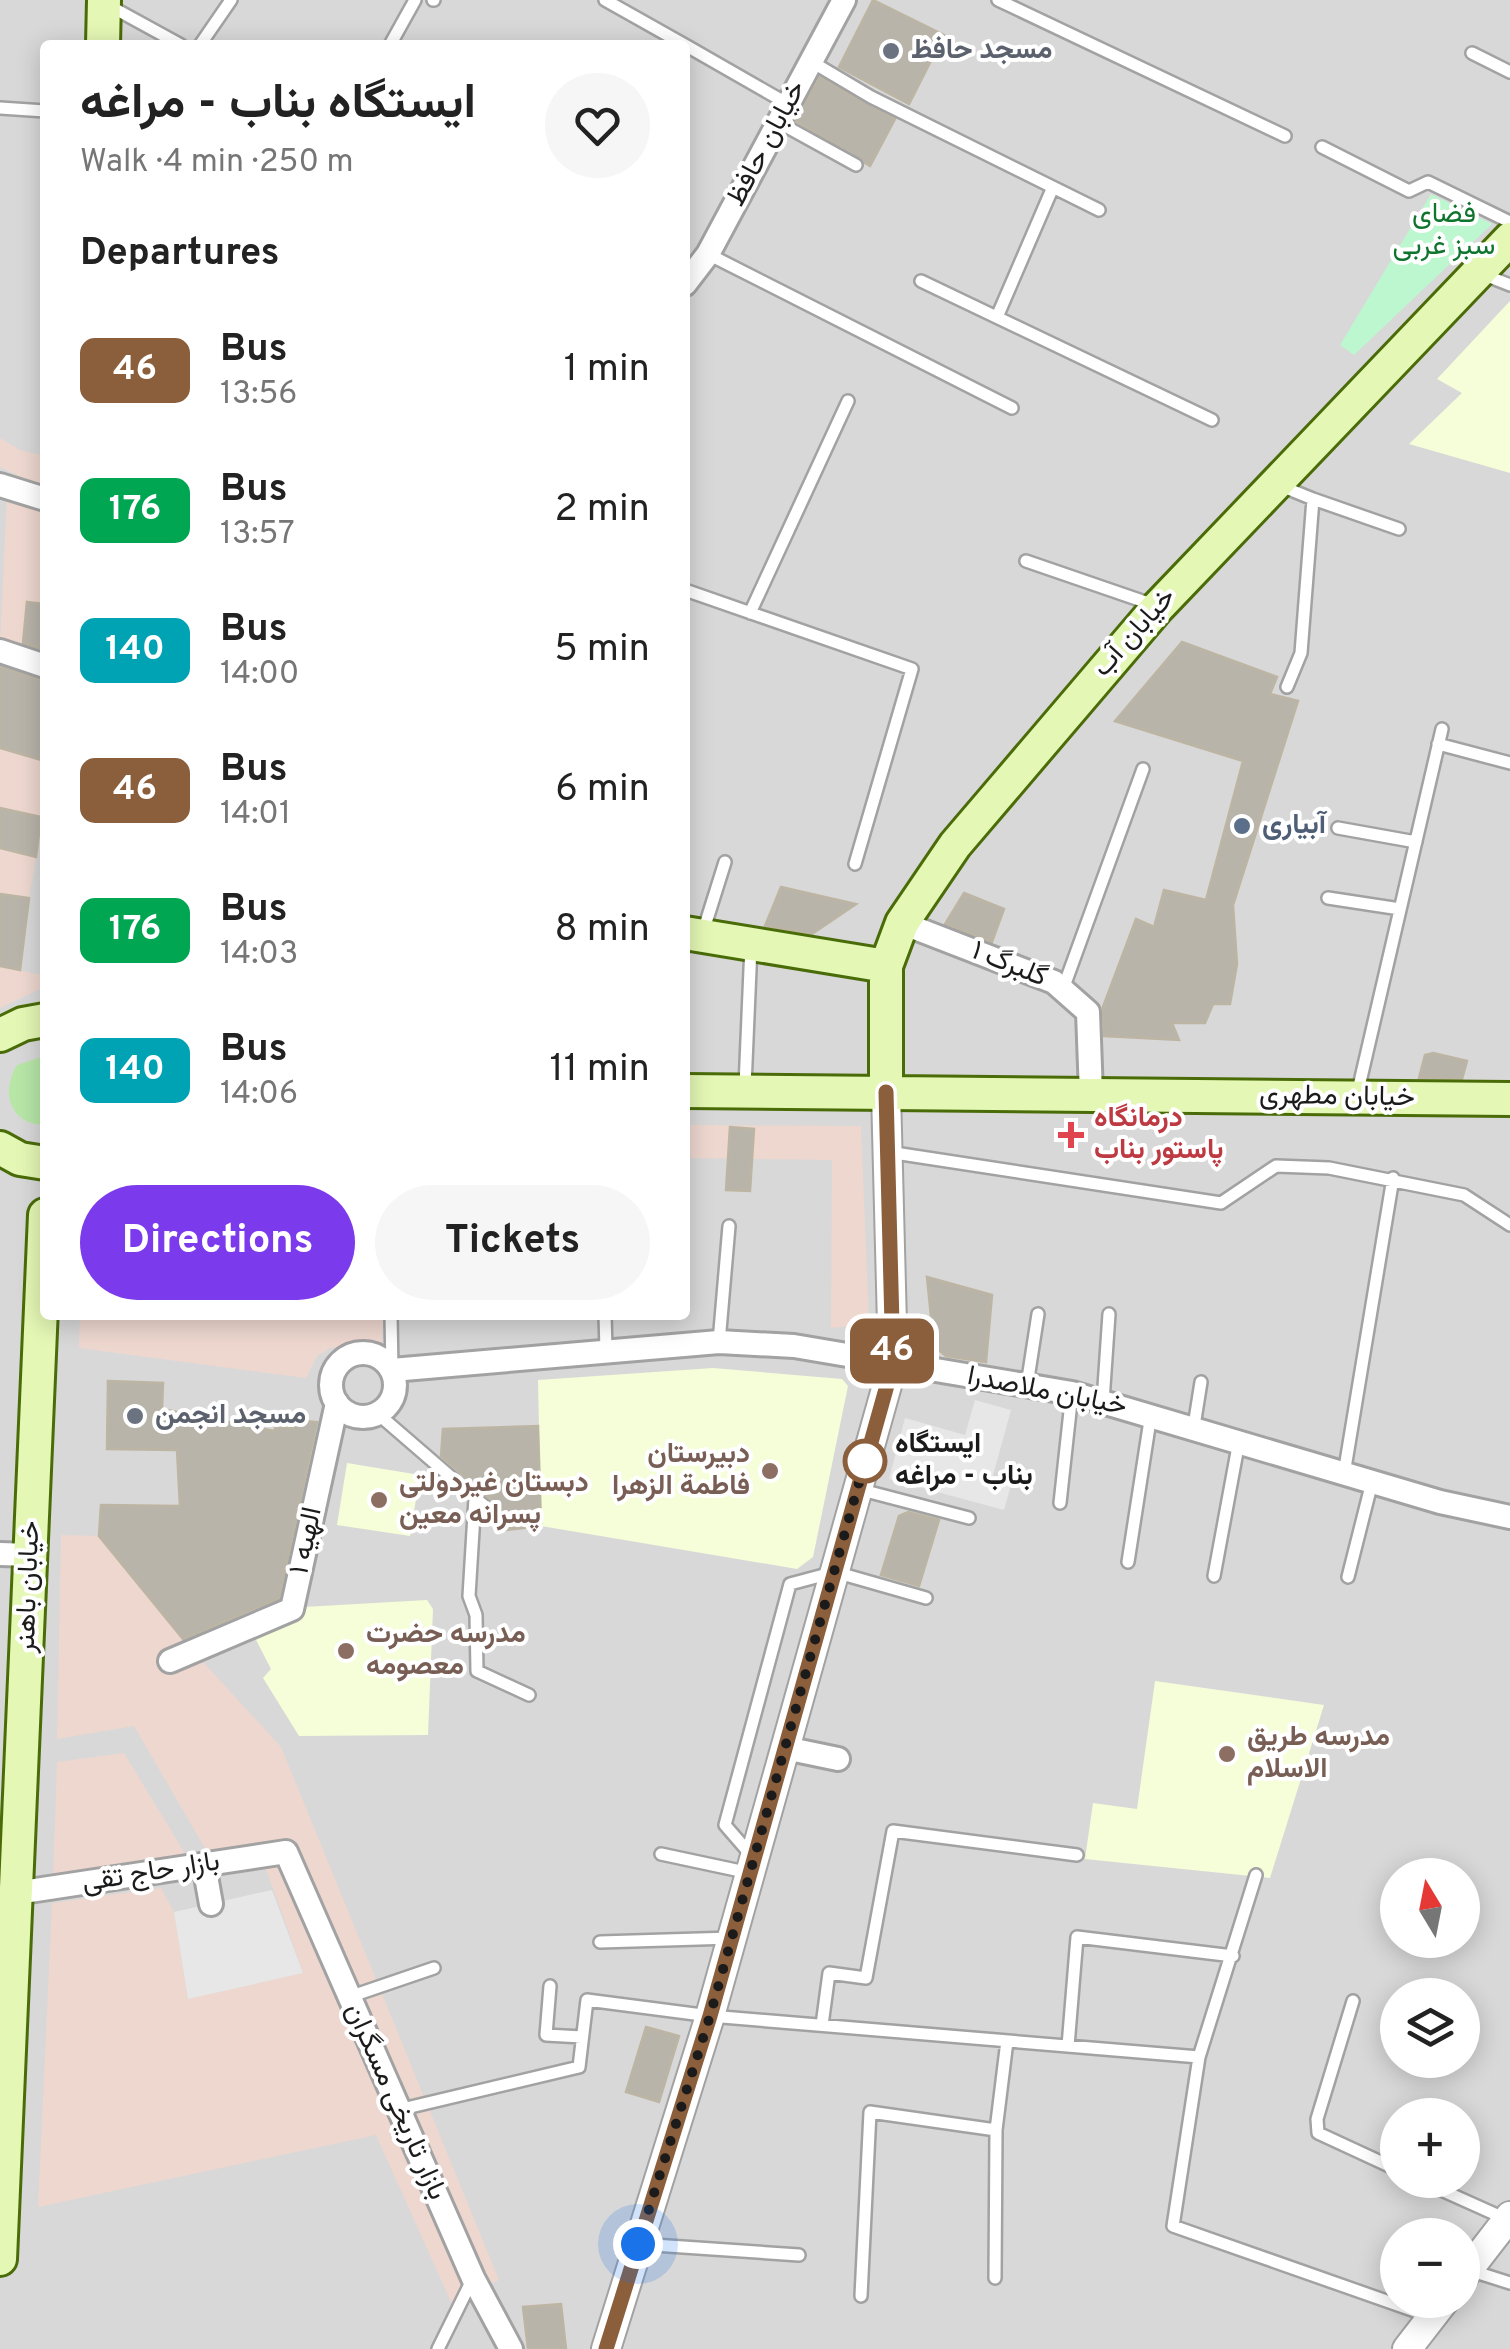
<!DOCTYPE html>
<meta charset="utf-8">
<style>
:root{--surface:#fff;--page:#f6f6f6;--text:#222;--muted:#767676;--accent:#7c3aed}
body{margin:0;font-family:Overpass,Vazirmatn,sans-serif;background:var(--page);color:var(--text);height:100vh;display:flex;flex-direction:column;font-size:38px;white-space:nowrap}
*{box-sizing:border-box;margin:0}
p{font-size:32px;color:var(--muted)}
.icon{flex:none;width:55px;height:55px;fill:none;stroke:currentColor;stroke-width:2;stroke-linecap:round;stroke-linejoin:round}
.map{position:relative;flex:1;overflow:hidden}
.drawer{position:absolute;left:40px;top:40px;width:650px;height:1280px;display:flex;flex-direction:column;background:var(--surface);border-radius:10px;box-shadow:0 5px 25px #0003}
.drawer>*{flex:none}
.badge{padding:0 20px;border-radius:15px;font-size:35px;line-height:65px}
.needle{width:65px;rotate:350deg}
.tools{position:absolute;left:1380px;top:1858px;display:grid;gap:20px}
.tools a{display:grid;place-items:center;width:100px;height:100px;border-radius:50%;background:var(--surface);box-shadow:0 5px 25px #0003;font-size:50px}
.you{position:absolute;width:50px;height:50px;margin:-25px;border:8px solid #fff;border-radius:50%;background:#1a73e8;box-shadow:0 0 0 15px #1a73e833}
.map>.badge{position:absolute;translate:-50% -50%;box-shadow:0 0 0 5px #fff}
h2{padding:0 40px;font-size:38px;line-height:90px}
.round{display:grid;place-items:center;flex:none;width:105px;height:105px;border-radius:52px;background:var(--page)}
.head{display:flex;align-items:center;justify-content:space-between;height:170px;padding:0 40px}
h1{font-size:48px;font-weight:700;line-height:75px}
.cta{display:flex;gap:20px;margin-top:auto;padding:20px 40px}
.cta a{flex:1;height:115px;border-radius:60px;background:var(--accent);color:#fff;font-size:40px;font-weight:700;line-height:115px;text-align:center}
.cta a+a{background:var(--page);color:var(--text)}
ul{padding:0;list-style:none}
li{display:flex;align-items:center;gap:30px;height:140px;padding:0 40px}
li div{flex:1}
li b{display:block;font-size:38px}
li em{font-style:normal}
li .badge{min-width:110px;font-weight:700;text-align:center}
.map>svg:first-child{display:block}
</style>
<div class="map">
<svg width="1510" height="2349" viewBox="0 0 1510 2349">
<rect width="100%" height="100%" fill="#ecebe0"/>
<path fill="#d9d8d8" fill-rule="evenodd" d="M0,0H1510V2349H0ZM45,45H685V1315H45ZM1398,1875H1462V1940H1398ZM1398,1995H1462V2060H1398ZM1398,2115H1462V2180H1398ZM1398,2235H1462V2300H1398Z"/>
<path fill="#edd7cf" d="M0,438L20,450L45,456V488L0,467Z
M7,495L45,507V604L27,602L22,652L0,643Z
M0,748L45,761L41,817L0,808Z
M0,848L36,857L29,898L0,893Z
M0,966L41,975L40,989L0,1008Z
M685,1125L861,1126L869,1324L831,1328L832,1160L685,1158Z
M80,1315H383L382,1344L330,1348L317,1356L306,1378L79,1348Z
M61,1535L99,1536L193,1651L281,1747L499,2280L451,2302L376,2135L38,2207L52,1903L161,1888L174,1912L188,1999L303,1972L258,1847L210,1857L134,1726L57,1739Z
M124,1753L189,1860L53,1881L57,1762Z"/>
<path fill="#f5fed8" d="M1510,301V473L1409,444L1462,393L1437,379Z
M713,1368L842,1379L848,1386L813,1557L797,1569L541,1526L538,1380Z
M347,1463L420,1475L410,1536L337,1525Z
M427,1600L433,1609L428,1735L299,1736L263,1678L271,1669L252,1632L304,1607Z
M1155,1681L1324,1705L1270,1878L1085,1859L1093,1803L1137,1809Z"/>
<path fill="#b7e6a7" d="M45,1056V1125C10,1125 0,1092 17,1065Z"/>
<path fill="#bdf7cf" d="M1431,194L1492,224L1354,355L1340,345Z"/>
<path fill="#e7e7e7" d="M975,1400L1011,1410L992,1479L1011,1485L1004,1510L889,1479L905,1418L965,1435Z
M272,1890L303,1973L188,1999L174,1912Z"/>
<path fill="#b9b4aa" stroke="#bdb5a3" stroke-width="2.5" d="M873,0L944,35L909,104L839,67Z
M820,77L895,119L870,166L796,121Z
M27,602L45,604V650L23,643Z
M1182,642L1277,677L1270,694L1298,701L1233,905L1237,964L1230,1004H1213L1205,1023H1172L1179,1040L1104,1036L1103,1007L1136,919L1154,927L1164,890L1206,900L1243,761L1115,721Z
M0,667L45,681V761L0,748Z
M0,808L41,817L36,857L0,848Z
M781,887L856,904L812,934L765,926Z
M964,893L1004,909L992,942L945,924Z
M0,894L29,898L20,970L0,966Z
M1433,1053L1467,1061L1462,1079L1419,1078L1425,1055Z
M730,1127L754,1129L750,1191L726,1190Z
M927,1277L992,1295L986,1362L946,1356L934,1346Z
M108,1381L163,1383L162,1409L274,1431L276,1426L292,1428L294,1420L317,1422L279,1598L183,1639L99,1536L101,1505L180,1506L177,1450L107,1449Z
M538,1426L541,1526L506,1530L497,1525L505,1519L502,1509L441,1456L443,1429Z
M908,1512L939,1520L919,1586L881,1575L899,1516Z
M646,2027L679,2036L659,2102L626,2092Z
M561,2304L566,2349H528L523,2307Z"/>
<g fill="none" stroke-linecap="round" stroke-linejoin="round">
<defs>
<path id="service" d="M433,0H434
M605,0L685,45
M998,0L1285,136
M108,5L181,45
M200,45L231,0
M390,45L415,0
M685,45L788,104
M1472,53L1510,72
M812,62L871,97L1099,210
M0,108L45,111
M778,122L856,165
M1322,147L1409,191L1428,182L1510,222
M708,254L1012,408
M1482,274L1510,285
M921,281L1212,420
M997,317L1053,187
M1281,486L1313,499L1301,653L1287,687
M1313,499L1399,529
M1026,561L1154,605
M685,590L912,669L855,864
M750,613L848,401
M1438,744L1510,763
M1338,828L1416,842
M1328,898L1400,909
M703,932L725,862
M1063,989L1143,769
M745,1086L751,946
M1357,1095L1442,729
M888,1152L1221,1203L1276,1166L1329,1168L1464,1195L1510,1225
M391,1315L392,1370
M605,1315L606,1350
M719,1342L729,1226
M1027,1385L1038,1314
M1103,1401L1109,1314
M378,1414L496,1516
M1194,1426L1201,1382
M1344,1474L1393,1178
M858,1489L969,1518
M475,1498L469,1596L476,1615L477,1671L529,1695
M1060,1503L1072,1393
M1128,1562L1151,1414
M1214,1576L1239,1441
M1348,1577L1372,1482
M661,1854L750,1873
M751,1855L725,1825L790,1584L835,1572L926,1598
M1256,1875L1199,2057L1173,2226L1432,2317
M600,1942L732,1938
M550,1986L546,2035L582,2037
M349,1997L434,1968
M1353,2001L1317,2119L1318,2133L1398,2170
M822,2025L829,1973L866,1978L893,1831L1077,1855
M1068,2046L1077,1937L1233,1956
M398,2110L579,2067L587,2000L710,2016L1199,2057
M1419,2180L1506,2219
M639,2244L799,2255
M1469,2270L1510,2283
M995,2278L996,2130L1007,2041
M861,2296L870,2112L996,2130
M438,2349L473,2278"/>
<path id="minor" d="M685,284L708,254L844,0
M0,485L45,499
M0,651L45,666
M902,923L1054,982L1088,1012L1091,1094
M331 1385a32 32 0 1 1 64 0a32 32 0 1 1-64 0Z
M392,1370L719,1342L794,1346L1072,1393L1440,1502L1510,1517
M0,1554L30,1555
M170,1661L292,1609L337,1403
M785,1748L838,1759
M204,1865L211,1904
M16,1893L286,1852L473,2278L511,2349"/>
<path id="tertiary" d="M1462,2278L1510,2216
M606,2349L710,2016L893,1364L886,1092
M1407,2349L1445,2300"/>
<path id="secondary" d="M103,45L104,0
M685,933L886,966
M0,1035L23,1024L45,1020
M685,1091L1510,1099
M886,1092V966L902,923L955,845L1158,607L1510,239
M0,1148L20,1159L45,1163
M0,2259L45,1215"/>
</defs>
<use href="#service" stroke="#a2a2a2" stroke-width="16"/>
<use href="#minor" stroke="#a2a2a2" stroke-width="28"/>
<use href="#tertiary" stroke="#a2a2a2" stroke-width="32"/>
<use href="#secondary" stroke="#4a6c08" stroke-width="38"/>
<use href="#service" stroke="#fff" stroke-width="11"/>
<use href="#minor" stroke="#fff" stroke-width="22"/>
<use href="#tertiary" stroke="#fff" stroke-width="28"/>
<use href="#secondary" stroke="#e4f7b4" stroke-width="32"/>
</g>
<g fill="none" stroke-linecap="round" stroke-linejoin="round">
<defs>
<path id="line" d="M606,2349L710,2016L893,1364L886,1092"/>
</defs>
<use href="#line" stroke="#fff" stroke-width="22"/>
<use href="#line" stroke="#8b5e3c" stroke-width="15"/>
<path stroke="#1b1b1b" stroke-width="10" stroke-dasharray="0 18" d="M638,2244L710,2016L865,1461"/>
</g>
<g fill="#6b7280" stroke="#fff" stroke-width="4">
<circle cx="891" cy="51" r="10"/>
<circle cx="135" cy="1416" r="10"/>
</g>
<circle fill="#5c6f8a" stroke="#fff" stroke-width="4" cx="1242" cy="826" r="10"/>
<path fill="#e0444e" stroke="#fff" stroke-width="4" d="M1066 1120h10v10h10v10h-10v10h-10v-10h-10v-10h10z"/>
<circle fill="#fff" stroke="#8b5e3c" stroke-width="5" cx="865" cy="1461" r="20"/>
<g fill="#8d6e63" stroke="#fff" stroke-width="4">
<circle cx="770" cy="1471" r="10"/>
<circle cx="379" cy="1500" r="10"/>
<circle cx="346" cy="1651" r="10"/>
<circle cx="1227" cy="1754" r="10"/>
</g>
<g text-anchor="middle" dominant-baseline="central" stroke-width="8" stroke-linejoin="round" paint-order="stroke">
<g font-size="28" font-weight="bold" fill="#5b616d" stroke="#fff" text-anchor="start">
<text x="911" y="51">مسجد حافظ</text>
<text x="155" y="1416">مسجد انجمن</text>
</g>
<g font-size="28" fill="#1b1b1b" stroke="#fff">
<text transform="translate(767 144) rotate(-62)">خیابان حافظ</text>
<text transform="translate(1135 633) rotate(-48)">خیابان آب</text>
<text transform="translate(1009 965) rotate(22)">گلبرگ ۱</text>
<text transform="translate(1337 1097) rotate(1)">خیابان مطهری</text>
<text transform="translate(1047 1392) rotate(11)">خیابان ملاصدرا</text>
<text transform="translate(307 1541) rotate(-78)">الهیه ۱</text>
<text transform="translate(29 1587) rotate(-88)">خیابان باهنر</text>
<text transform="translate(151 1873) rotate(-9)">بازار حاج تقی</text>
<text transform="translate(395 2102) rotate(66)">بازار تاریخی مسگران</text>
</g>
<g font-size="28" fill="#0e742e" stroke="#fff">
<text x="1444" y="215">فضای<tspan x="1444" dy="32">سبز غربی</tspan></text>
</g>
<g font-size="28" font-weight="bold" fill="#4e5e75" stroke="#fff" text-anchor="start">
<text x="1262" y="826">آبیاری</text>
</g>
<g font-size="28" font-weight="bold" fill="#be3a42" stroke="#fff" text-anchor="start">
<text x="1094" y="1119">درمانگاه<tspan x="1094" dy="32">پاستور بناب</tspan></text>
</g>
<g font-size="28" font-weight="bold" fill="#1b1b1b" stroke="#fff" text-anchor="start">
<text x="895" y="1445">ایستگاه<tspan x="895" dy="32">بناب - مراغه</tspan></text>
</g>
<g font-size="28" font-weight="bold" fill="#785e54" stroke="#fff" text-anchor="start">
<text x="750" y="1455" text-anchor="end">دبیرستان<tspan x="750" dy="32">فاطمة الزهرا</tspan></text>
<text x="399" y="1484">دبستان غیردولتی<tspan x="399" dy="32">پسرانه معین</tspan></text>
<text x="366" y="1635">مدرسه حضرت<tspan x="366" dy="32">معصومه</tspan></text>
<text x="1247" y="1738">مدرسه طریق<tspan x="1247" dy="32">الاسلام</tspan></text>
</g>
</g>
</svg>
<div class="tools">
<a><svg class="needle" viewBox="-14 -14 28 28"><path d="M0-13l5 13h-10z" fill="#e53935"/><path d="M0 13l5-13h-10z" fill="#767676"/></svg></a>
<a><svg class="icon" aria-label="layers" viewBox="0 0 24 24"><path d="M12 4l9 5-9 5-9-5zM3 14l9 5 9-5"/></svg></a>
<a>+</a>
<a>−</a>
</div>
<div class="you" style="left:638px;top:2244px"></div>
<b class="badge" style="left:892px;top:1351px;background:#8b5e3c;color:#fff">46</b>
<section class="drawer">
<div class="head"><div><h1>ایستگاه بناب - مراغه</h1><p>Walk · 4 min · 250 m</p></div><a class="round"><svg class="icon" aria-label="heart" viewBox="0 0 24 24"><path d="M12 20l-8-8c-3-5 5-10 8-4 3-6 11-1 8 4z"/></svg></a></div>
<h2>Departures</h2>
<ul>
<li><span class="badge" style="background:#8b5e3c;color:#fff">46</span><div><b>Bus</b><p>13:56</p></div><em>1 min</em></li>
<li><span class="badge" style="background:#00a651;color:#fff">176</span><div><b>Bus</b><p>13:57</p></div><em>2 min</em></li>
<li><span class="badge" style="background:#00a3b4;color:#fff">140</span><div><b>Bus</b><p>14:00</p></div><em>5 min</em></li>
<li><span class="badge" style="background:#8b5e3c;color:#fff">46</span><div><b>Bus</b><p>14:01</p></div><em>6 min</em></li>
<li><span class="badge" style="background:#00a651;color:#fff">176</span><div><b>Bus</b><p>14:03</p></div><em>8 min</em></li>
<li><span class="badge" style="background:#00a3b4;color:#fff">140</span><div><b>Bus</b><p>14:06</p></div><em>11 min</em></li>
</ul>
<div class="cta"><a>Directions</a><a>Tickets</a></div>
</section>
</div>
